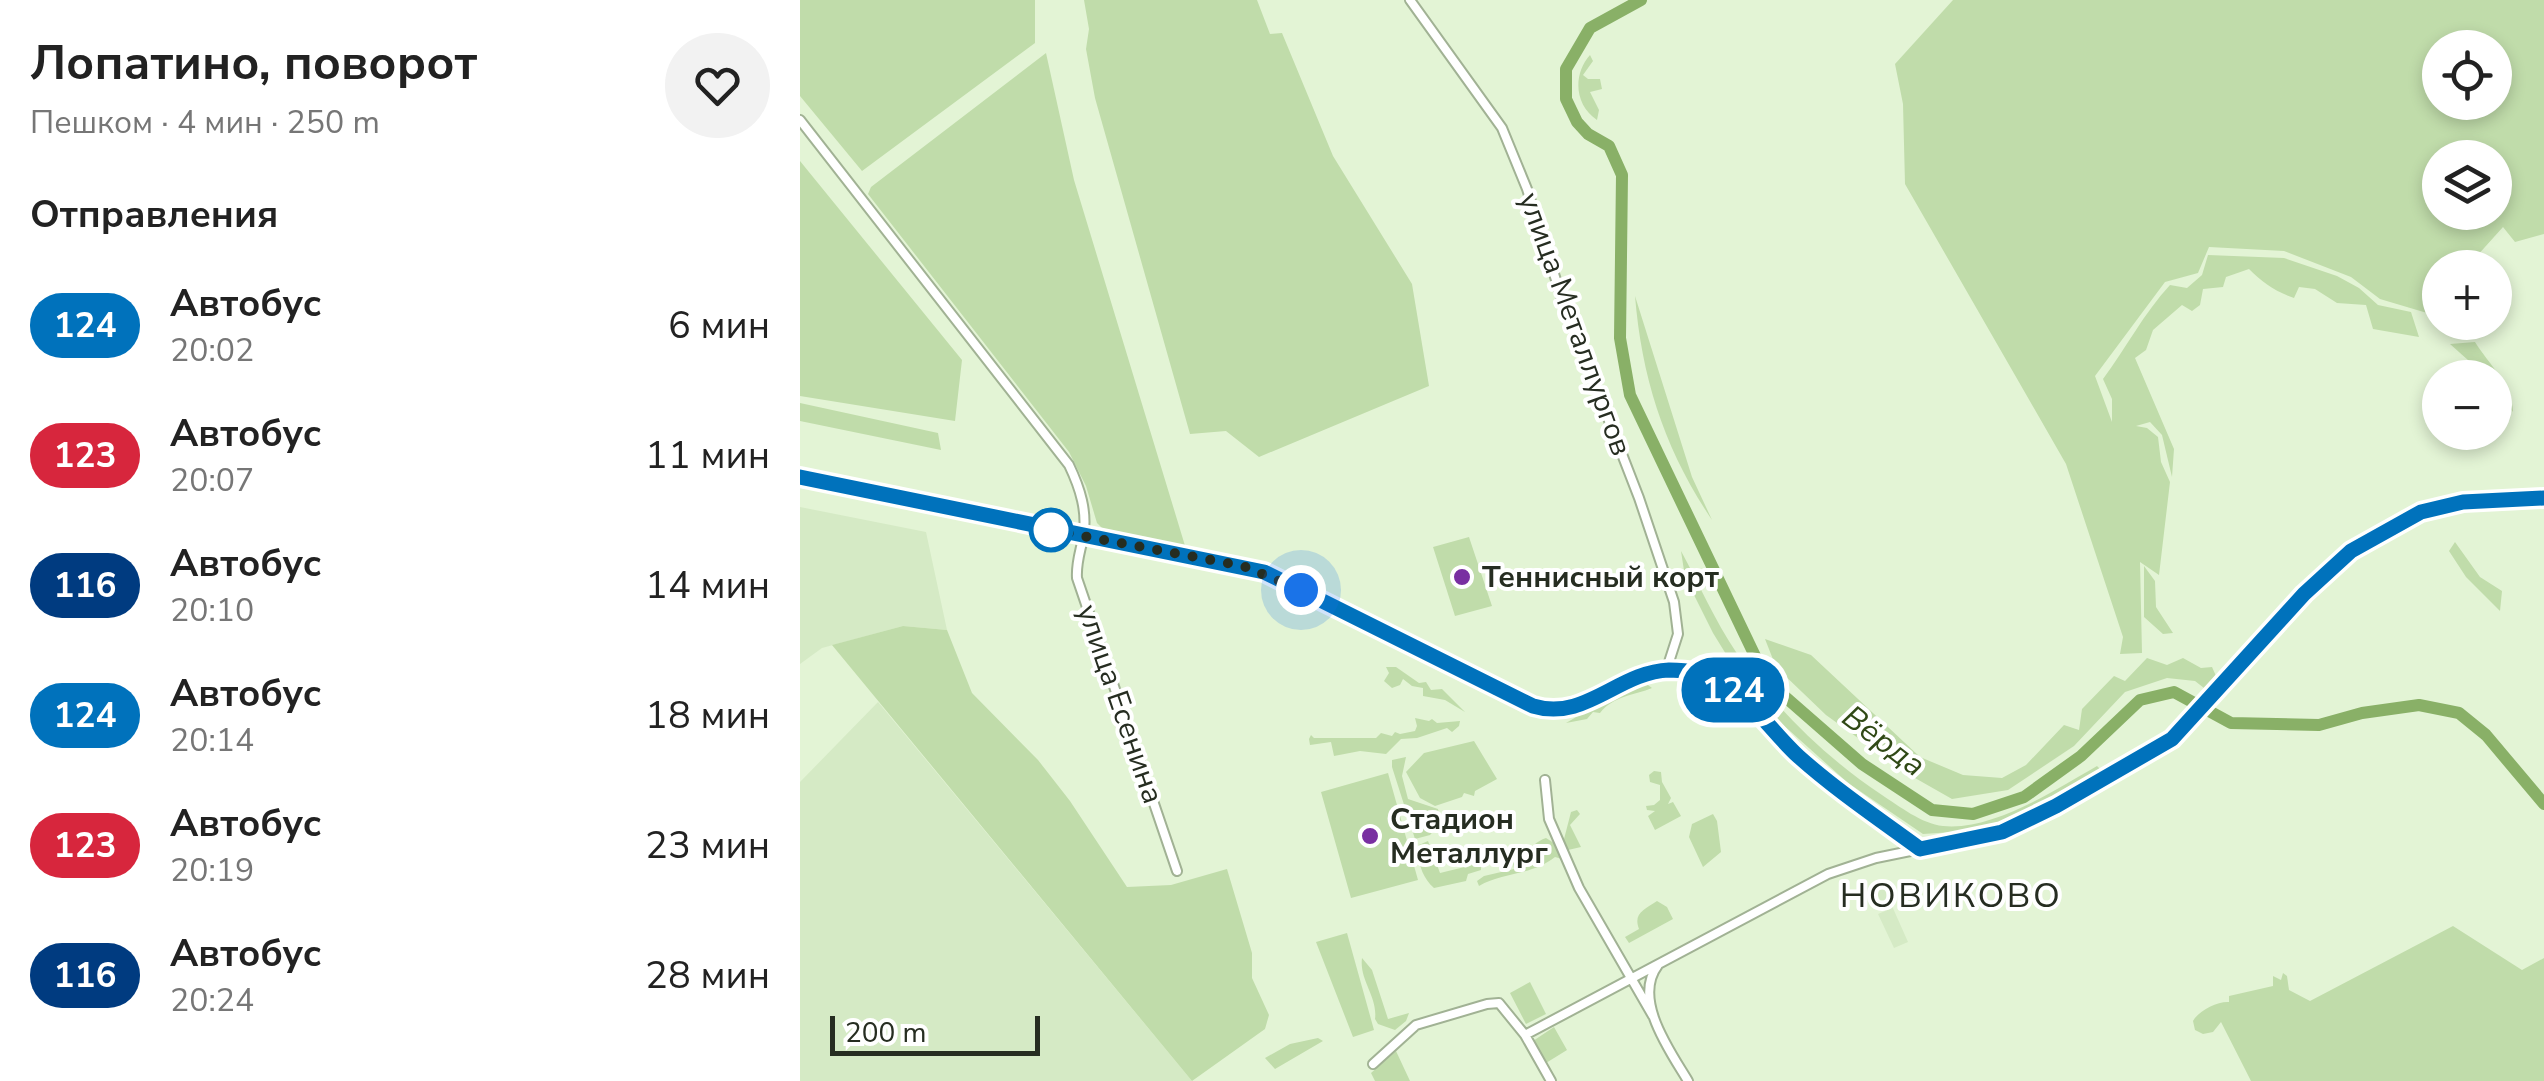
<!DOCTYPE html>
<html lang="ru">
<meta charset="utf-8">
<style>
:root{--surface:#fff;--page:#f2f2f2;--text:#222;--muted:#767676}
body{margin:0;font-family:"Nunito Sans",sans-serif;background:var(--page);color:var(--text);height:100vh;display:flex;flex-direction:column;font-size:38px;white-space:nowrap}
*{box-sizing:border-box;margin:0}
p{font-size:32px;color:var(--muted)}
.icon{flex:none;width:55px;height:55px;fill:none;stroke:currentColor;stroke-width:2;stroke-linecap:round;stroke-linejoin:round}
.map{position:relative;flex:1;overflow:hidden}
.drawer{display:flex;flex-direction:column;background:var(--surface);width:800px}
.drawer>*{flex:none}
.badge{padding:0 20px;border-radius:32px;font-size:35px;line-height:65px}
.controls{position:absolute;left:1622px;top:30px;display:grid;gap:20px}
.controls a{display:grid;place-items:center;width:90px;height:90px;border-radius:50%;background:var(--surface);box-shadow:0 5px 15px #0003;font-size:50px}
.scale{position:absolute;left:30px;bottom:25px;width:210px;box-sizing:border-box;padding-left:10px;border:5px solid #262d21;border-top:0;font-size:28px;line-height:35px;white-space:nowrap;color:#262d21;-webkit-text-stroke:8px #fff;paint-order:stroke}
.you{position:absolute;width:50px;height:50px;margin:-25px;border:8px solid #fff;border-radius:50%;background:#1a73e8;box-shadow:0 0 0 15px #1a73e833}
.map>.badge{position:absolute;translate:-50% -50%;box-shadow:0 0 0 5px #fff}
h2{padding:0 30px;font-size:38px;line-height:90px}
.round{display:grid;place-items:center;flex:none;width:105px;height:105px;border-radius:52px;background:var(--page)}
.overview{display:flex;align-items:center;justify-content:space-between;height:170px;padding:0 30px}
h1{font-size:48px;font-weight:700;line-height:75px}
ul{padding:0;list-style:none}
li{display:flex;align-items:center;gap:30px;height:130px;padding:0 30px}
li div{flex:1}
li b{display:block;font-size:38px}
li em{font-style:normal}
li .badge{min-width:110px;font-weight:700;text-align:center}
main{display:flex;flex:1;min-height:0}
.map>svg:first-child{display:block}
</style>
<main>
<section class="drawer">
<div class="overview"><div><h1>Лопатино, поворот</h1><p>Пешком · 4 мин · 250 m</p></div><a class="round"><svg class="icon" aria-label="heart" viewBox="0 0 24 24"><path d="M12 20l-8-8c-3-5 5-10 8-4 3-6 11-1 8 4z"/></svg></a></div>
<h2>Отправления</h2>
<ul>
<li><span class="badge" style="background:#0072bc;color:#fff">124</span><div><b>Автобус</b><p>20:02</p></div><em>6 мин</em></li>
<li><span class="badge" style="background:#d7263d;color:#fff">123</span><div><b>Автобус</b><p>20:07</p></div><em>11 мин</em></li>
<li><span class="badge" style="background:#003b80;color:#fff">116</span><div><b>Автобус</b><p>20:10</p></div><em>14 мин</em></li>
<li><span class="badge" style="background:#0072bc;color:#fff">124</span><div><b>Автобус</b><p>20:14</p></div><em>18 мин</em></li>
<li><span class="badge" style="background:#d7263d;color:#fff">123</span><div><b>Автобус</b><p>20:19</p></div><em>23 мин</em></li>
<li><span class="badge" style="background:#003b80;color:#fff">116</span><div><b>Автобус</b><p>20:24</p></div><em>28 мин</em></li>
</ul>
</section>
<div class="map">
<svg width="1744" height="1081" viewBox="0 0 1744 1081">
<rect width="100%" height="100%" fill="#e3f4d5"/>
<path fill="#d5eac5" d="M0,507L126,532L147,630L103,626L22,648L0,664Z
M78,702L392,1081H0V782Z
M1084,888L1108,942L1094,948L1078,914L1085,911L1076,891Z"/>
<path fill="#c0dcaa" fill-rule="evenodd" d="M0,0H235V43L62,171L0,96Z
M284,0H457L470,34L482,33L533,156L612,284L629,386L459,457L426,431L390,434L295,98L286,49L289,29Z
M1153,0H1744V234L1715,242L1703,227L1667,267L1640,268V298L1627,313L1580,299L1551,277L1484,251L1409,247L1398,273L1365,282L1295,376L1312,422V399L1303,379C1326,348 1344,313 1370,285L1387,288L1402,275L1408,255L1484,258L1537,276L1559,288L1578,305L1611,312L1619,337L1573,329L1566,305L1537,303L1515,289L1499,287L1494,298C1476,292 1462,282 1449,269L1426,277L1423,287L1403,289L1400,305L1392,311L1382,305L1353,330L1346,350L1335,358L1374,449L1372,477L1362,435L1350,422L1336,426L1347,428L1358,437L1361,462L1370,482L1359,575L1340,562L1342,653L1320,654L1323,637L1266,464L1105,184L1103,104L1095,64ZM1640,48H1695V102H1640ZM1640,158H1695V212H1640Z
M246,53L274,180L386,549L305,531L297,523L286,486L269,452L68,194L71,187Z
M790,55L793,61L783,75L788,79H800L802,89L790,92L799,110L797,120C774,105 773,74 790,55Z
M0,161L162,360L155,421L0,396Z
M835,296L892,477L912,520C865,450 842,380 835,296Z
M1675,342C1688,363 1713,386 1713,412L1695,388V378L1687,377L1650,344Z
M0,403L138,433L141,450L0,421Z
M669,537L692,606L655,616L633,547Z
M1655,542L1680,577L1702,591L1700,611L1666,577L1649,551Z
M881,551C899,584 915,621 936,652C974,707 1026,758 1082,795C1099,806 1122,824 1143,826C1193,831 1255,790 1297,766L1301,770L1214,819L1168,831L1123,834L1048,783L953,698L913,633L885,577Z
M1344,566L1355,581L1356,607L1373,633L1363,634L1344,617Z
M103,626L147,630L172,693L238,760L270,801L327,887L371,885L427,869L452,953V978L469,1015L465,1029L392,1081L32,645Z
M965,639L1011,655L1120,757L1163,775L1202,778L1226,765L1264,725L1279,730L1282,709L1314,676L1325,681L1347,658L1367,665L1383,658L1401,668L1412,667L1416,676L1404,688L1395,681L1367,678L1325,692L1274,746L1208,790L1152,799L1108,774L1026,715L976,667Z
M586,667H596L619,683L626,682L631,690L642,689L665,712L645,700L623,696V688L612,686L603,679L600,685L592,688L584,681L589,673Z
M844,682L852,688C835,695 813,696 800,713L793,712L787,719L766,723L829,686Z
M615,718L629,721L632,719L637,723L660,721L659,726L652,732L647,728L617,738L601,739L586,754L560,751L534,756L531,742L510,745L509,739L511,735L514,738H576L581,733L592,736L595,732L600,734L615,731L617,726Z
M674,741L697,779L675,791L674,796L664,793L662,797L635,806L620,798L606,772L624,753Z
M606,757L602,776L608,799L638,809L641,823L630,835L615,839L592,767V760Z
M854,771L861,772L862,782L871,798L868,804L873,802L881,816L855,830L848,816L855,811L847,810L846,806L854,805L860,800V785L850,782L849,775Z
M588,773L618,880L551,898L521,792Z
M777,810L780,814L770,825L781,847L768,850L762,859L755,857C731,876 702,872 679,886L677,881L684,876L714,869L711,853L718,856C728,852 734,842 746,838L754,843H763L771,812Z
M913,814L917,821L921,852L903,867L889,837L892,824Z
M628,841L640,873L681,863V870L668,874L666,881L634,888C622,877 617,862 619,845Z
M857,901L867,907L873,919L829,943L825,937L839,929C833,913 844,910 857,901Z
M1653,926L1722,970L1744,958V1081H1451L1421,1022L1413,1032L1403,1034L1395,1030L1393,1021C1398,1011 1418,1001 1429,1002V996L1473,986V976L1481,980L1483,973L1487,976L1489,990L1510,1001Z
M547,933L574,1030L553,1037L516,942Z
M562,958L572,970L588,1019L609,1013L606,1021L595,1030L578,1024L575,1019C578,997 559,980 562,958Z
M730,982L746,1014L726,1024L710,993Z
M754,1027L767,1050L746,1063L733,1041Z
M518,1038L523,1041L475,1069L465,1058L490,1044Z
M596,1051L610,1081H575L571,1073Z"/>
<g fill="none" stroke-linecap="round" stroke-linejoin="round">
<path stroke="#89b067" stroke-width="12" d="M841,0L790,28L766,69V99L777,122L788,134L809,146L822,175L820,338L830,395L967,681L1062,764L1132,810L1173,814L1224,797L1281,756L1340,700L1374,692L1431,723L1519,725L1562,713L1619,705L1659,713L1686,735L1744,804"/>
<defs>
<path id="minor" d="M610,0L702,128L727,189L763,302L839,498L874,602L878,634L869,662L875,671
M0,120L269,465C280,488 288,512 283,538C280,553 276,563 277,578L377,871
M0,477L464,572L733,706C786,722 818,672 869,670C886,670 906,673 921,681C952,699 972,732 998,756C1036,790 1079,819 1120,849L1201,832L1257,806L1372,739L1504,593L1551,551L1621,512L1663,502L1744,498
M745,780L749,819L779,888L853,1016
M858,965C832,999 870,1051 888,1081
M725,1035L751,1081
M573,1064L616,1025L687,1004L699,1003L725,1035L1028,874L1076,858L1120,849"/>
</defs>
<use href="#minor" stroke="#a1b294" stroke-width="12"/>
<use href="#minor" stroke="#fff" stroke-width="8"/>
</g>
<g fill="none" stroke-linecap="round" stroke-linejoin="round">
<defs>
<path id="line" d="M0,477L464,572L733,706C785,722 818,672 869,670C886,670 906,673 921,681C951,699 972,732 998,756C1036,790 1079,819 1120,849L1202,832L1256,806L1372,739L1504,594L1551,551L1621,512L1663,502L1744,498"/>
</defs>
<use href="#line" stroke="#fff" stroke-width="22"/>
<use href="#line" stroke="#0072bc" stroke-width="15"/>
<path stroke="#262d21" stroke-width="10" stroke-dasharray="0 18" d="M251,530L443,566L501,590"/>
</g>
<circle fill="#fff" stroke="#0072bc" stroke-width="5" cx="251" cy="530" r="20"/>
<g fill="#792fa1" stroke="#fff" stroke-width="4">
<circle cx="662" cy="577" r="10"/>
<circle cx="570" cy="836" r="10"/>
</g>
<g text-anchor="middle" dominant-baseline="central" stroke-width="8" stroke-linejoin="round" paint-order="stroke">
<g font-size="30" fill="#262d21" stroke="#fff">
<text transform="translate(775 324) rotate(70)">улица Металлургов</text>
<text transform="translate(320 704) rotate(71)">улица Есенина</text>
</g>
<g font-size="30" font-weight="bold" fill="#262d21" stroke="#fff" text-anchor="start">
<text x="682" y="577">Теннисный корт</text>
<text x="590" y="819">Стадион<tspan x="590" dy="34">Металлург</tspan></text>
</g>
<g font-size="32" font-style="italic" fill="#304916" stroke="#fff">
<text transform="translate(1084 741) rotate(37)">Вёрда</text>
</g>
<g font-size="35" letter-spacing="2.5" fill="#262d21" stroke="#fff">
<text x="1151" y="895">НОВИКОВО</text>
</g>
</g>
</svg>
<div class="controls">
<a><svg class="icon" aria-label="locate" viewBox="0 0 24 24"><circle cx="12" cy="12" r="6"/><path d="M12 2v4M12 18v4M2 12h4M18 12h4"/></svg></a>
<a><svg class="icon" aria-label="layers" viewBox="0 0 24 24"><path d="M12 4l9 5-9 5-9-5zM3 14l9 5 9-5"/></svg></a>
<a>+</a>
<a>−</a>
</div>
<div class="scale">200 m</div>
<div class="you" style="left:501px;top:590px"></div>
<b class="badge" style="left:933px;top:690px;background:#0072bc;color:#fff">124</b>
</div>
</main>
